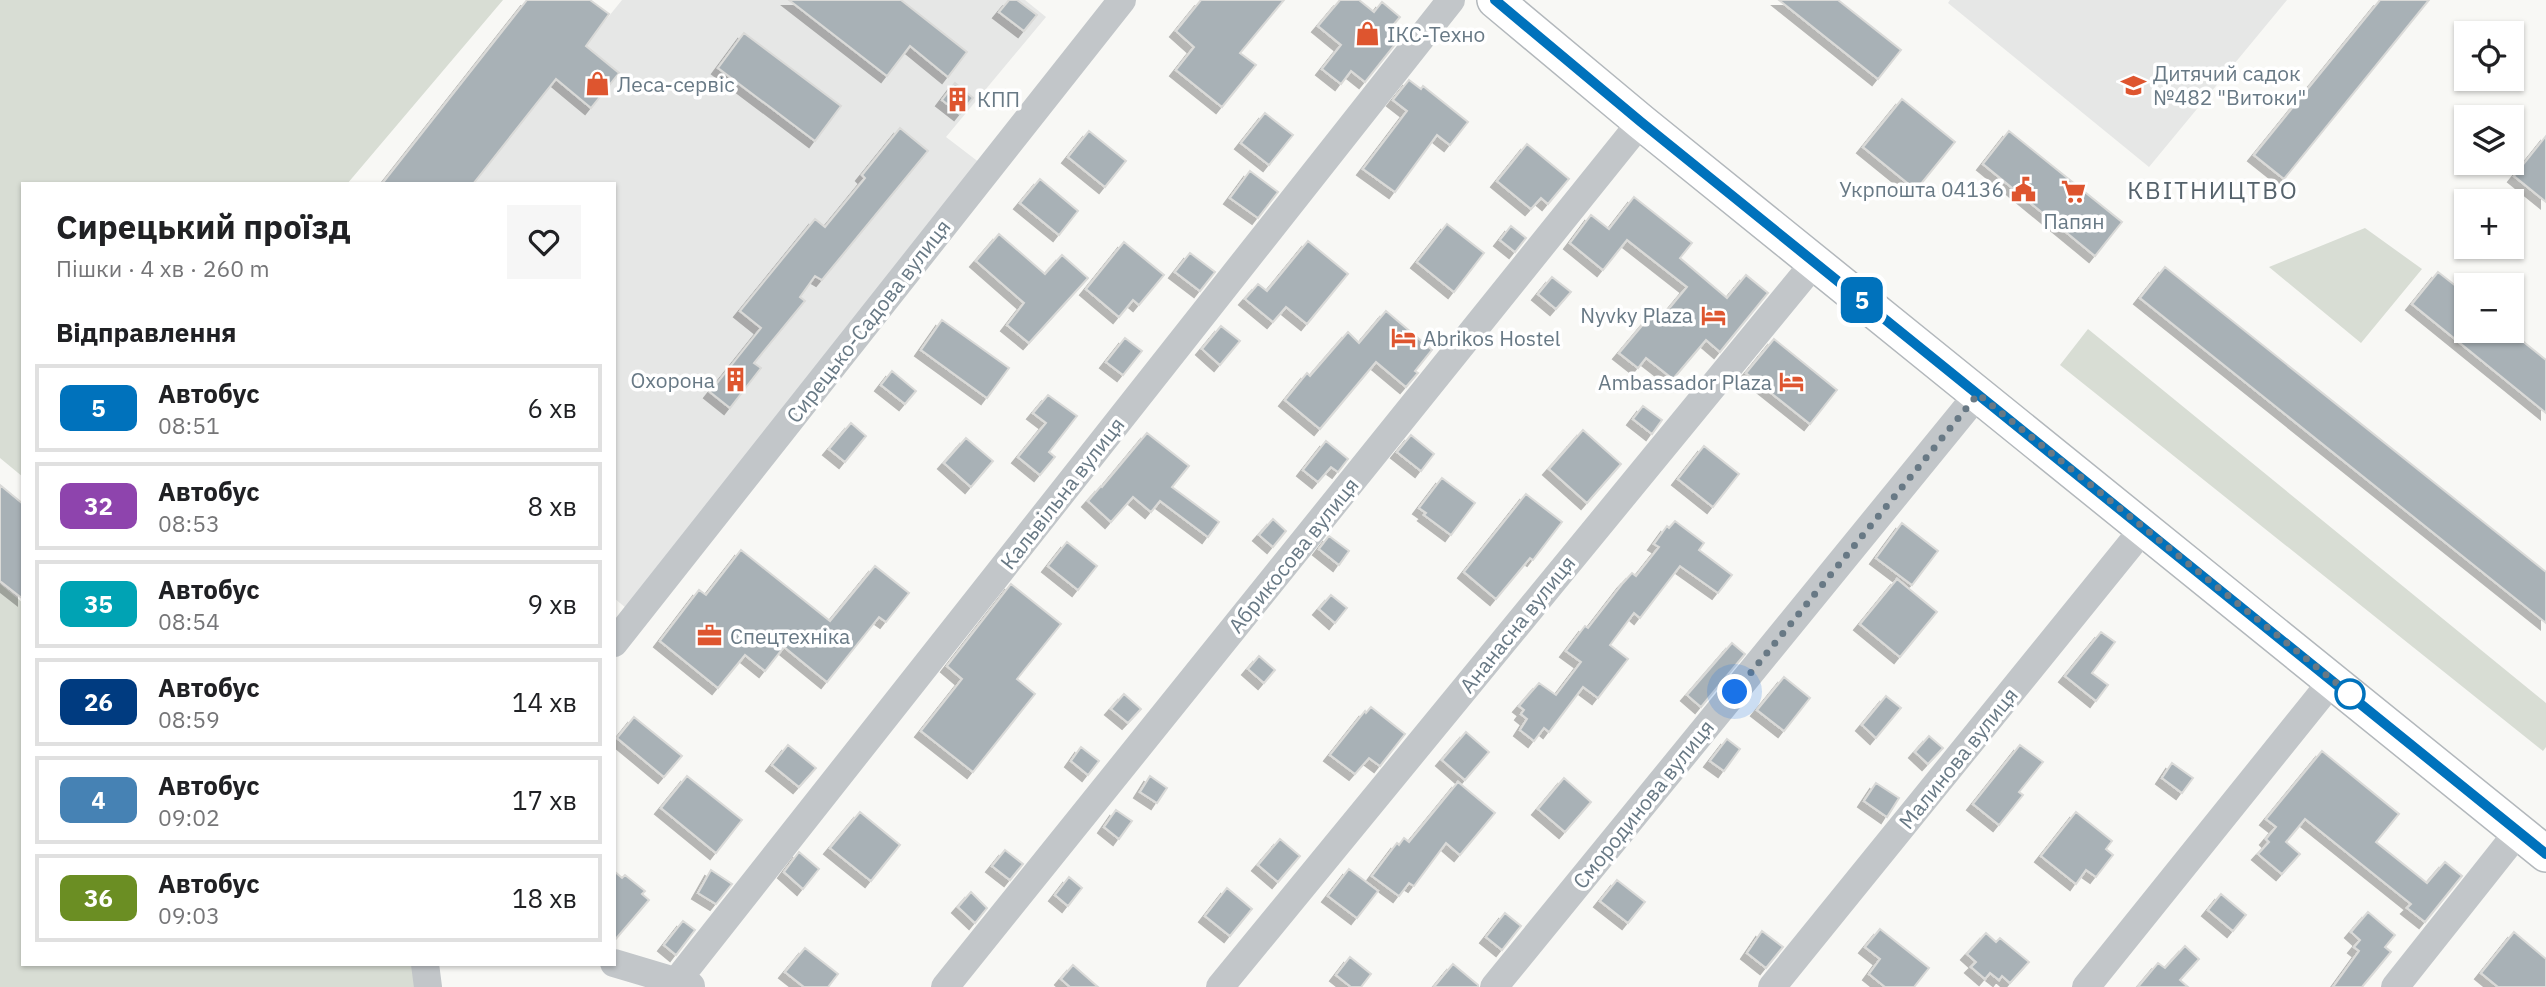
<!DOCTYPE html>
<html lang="uk">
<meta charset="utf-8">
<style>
:root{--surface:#fff;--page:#f6f6f6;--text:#202124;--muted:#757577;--line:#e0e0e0}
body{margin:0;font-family:"IBM Plex Sans",sans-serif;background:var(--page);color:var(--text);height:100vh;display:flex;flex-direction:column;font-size:26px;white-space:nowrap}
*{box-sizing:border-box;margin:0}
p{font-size:23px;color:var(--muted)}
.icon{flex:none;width:38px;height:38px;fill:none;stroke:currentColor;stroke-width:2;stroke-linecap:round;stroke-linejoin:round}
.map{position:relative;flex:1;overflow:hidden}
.details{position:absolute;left:21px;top:182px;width:595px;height:784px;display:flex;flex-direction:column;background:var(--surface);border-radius:0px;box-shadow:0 2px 5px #0004}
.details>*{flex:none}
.badge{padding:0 14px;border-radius:10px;font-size:24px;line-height:46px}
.tools{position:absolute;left:2454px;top:21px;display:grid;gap:14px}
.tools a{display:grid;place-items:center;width:70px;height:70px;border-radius:0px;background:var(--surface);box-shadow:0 2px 5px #0004;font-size:35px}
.you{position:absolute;width:35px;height:35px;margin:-18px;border:5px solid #fff;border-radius:50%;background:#1a73e8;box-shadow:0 0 0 10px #1a73e833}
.map>.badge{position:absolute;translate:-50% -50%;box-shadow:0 0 0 4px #fff}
h2{padding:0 35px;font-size:26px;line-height:63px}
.round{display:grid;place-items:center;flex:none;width:74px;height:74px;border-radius:0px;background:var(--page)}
.overview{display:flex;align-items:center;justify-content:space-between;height:119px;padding:0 35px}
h1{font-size:33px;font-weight:800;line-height:52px}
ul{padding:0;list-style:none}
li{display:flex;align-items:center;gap:21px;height:88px;margin:0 14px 10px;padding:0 21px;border:4px solid var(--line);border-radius:0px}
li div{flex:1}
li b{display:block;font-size:26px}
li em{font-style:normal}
li .badge{min-width:77px;font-weight:700;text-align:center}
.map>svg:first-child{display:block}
</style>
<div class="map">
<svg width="2546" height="987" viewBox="0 0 2546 987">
<defs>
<filter id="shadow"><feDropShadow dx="-6" dy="6" stdDeviation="0" flood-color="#0004"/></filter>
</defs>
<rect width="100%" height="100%" fill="#f8f8f5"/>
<path fill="#e6e7e6" d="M622,0H1025L1046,17L946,137L980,163L626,608L614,598V184H382L525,3L584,47Z
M1950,0H2287L2149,167L1948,3Z"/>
<path fill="#d8ddd4" d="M0,0H503L347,184H23V477L0,458Z
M2365,228L2422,269L2361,343L2269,267Z
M2088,329L2546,703V747L2543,751L2060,365Z
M0,584L23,603V964H417L419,987H0Z"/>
<path fill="#a8b1b6" stroke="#dadad8" stroke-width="2" filter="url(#shadow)" d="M527,0H590L609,14L586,46L619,73L591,108L556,79L473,184H382Z
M789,0H901L967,52L948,77L910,46L887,76Z
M1009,0H1017L1037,15L1024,31L999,12Z
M1201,0H1284L1240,53L1256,65L1222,107L1176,70L1194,47L1176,31Z
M1340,0H1359L1374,12L1382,2L1400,17L1394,24L1404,33L1365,82L1351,71L1341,84L1322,69L1341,45L1318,26Z
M1779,0H1838L1901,50L1878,79Z
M2380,0H2429L2284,179L2254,155Z
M744,33L841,106L815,141L718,68Z
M1409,80L1421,89L1423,86L1468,122L1450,145L1437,135L1395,192L1363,169L1407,111L1393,100Z
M955,83L973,98L960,114L942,100Z
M1902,99L1955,142L1916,190L1863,147Z
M1265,113L1293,135L1269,165L1241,143Z
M900,128L928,151L822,280L815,276L800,297L805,301L754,363L761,368L730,408L710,392L761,328L740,311L815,219L825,227L865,178L862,175Z
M1089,131L1126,161L1105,187L1068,157Z
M2009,131L2122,222L2095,256L1983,164Z
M2546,136V202L2514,176Z
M1527,144L1569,179L1548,204L1541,198L1531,209L1497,181Z
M1250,171L1278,192L1258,218L1230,198Z
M1040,179L1078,211L1059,235L1020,203Z
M1634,197L1692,243L1680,258L1727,298L1746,275L1768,293L1720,352L1706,340L1673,379L1646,358L1638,368L1619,353L1656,309L1663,316L1687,287L1627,240L1603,270L1570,243L1591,215L1609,229Z
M1447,224L1484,253L1454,292L1417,262Z
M1511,226L1526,238L1515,252L1500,240Z
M999,234L1045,274L1062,255L1088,278L1029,343L1007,325L1024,303L976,261Z
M1308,241L1348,274L1307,324L1286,307L1273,322L1245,299L1258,284L1267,291Z
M1124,242L1164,275L1139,305L1133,300L1119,317L1086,289Z
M1190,253L1215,272L1200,291L1175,272Z
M2165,267L2546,572V623L2140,298Z
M2438,272L2466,294V331H2510L2546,360V413L2412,304Z
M1552,277L1571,292L1556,309L1538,294Z
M1386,311L1432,350L1415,371L1418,373L1406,387L1376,362L1320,429L1285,400L1307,373L1310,376L1348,332L1359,343Z
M942,320L1009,368L987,398L921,350Z
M1221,326L1240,341L1220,365L1202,349Z
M1125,338L1142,351L1123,375L1106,362Z
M1774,339L1837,390L1810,424L1746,373Z
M892,371L916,391L905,404L881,385Z
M1048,395L1077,416L1049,452L1055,457L1040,475L1018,457L1046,423L1033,413Z
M1643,406L1662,420L1652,434L1633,419Z
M851,423L866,436L845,462L829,449Z
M1583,430L1621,464L1587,503L1549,469Z
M1147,433L1189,466L1172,487L1219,522L1208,537L1160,501L1151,512L1133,497L1111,522L1088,501L1101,486L1102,487Z
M1411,435L1434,454L1421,471L1397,452Z
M966,438L993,461L971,487L944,463Z
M1326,441L1348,459L1338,472L1331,467L1318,482L1303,470Z
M1704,446L1739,474L1713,507L1678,479Z
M1442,478L1475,503L1451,535L1424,515L1426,513L1419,508Z
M0,485L23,504V599L0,581Z
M1526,494L1562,522L1533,560L1530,558L1496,599L1464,572Z
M1273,519L1286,531L1273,547L1259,535Z
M1675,521L1704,543L1699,550L1732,575L1718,593L1680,566L1640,618L1634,613L1610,645L1628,659L1598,698L1583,687L1549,732L1544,728L1534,741L1520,730L1527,719L1521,714L1524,710L1519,706L1539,683L1556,695L1581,662L1566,651L1585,626L1588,628L1623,583L1632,573L1636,576L1659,547L1654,544L1667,526L1669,528Z
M1902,523L1938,551L1912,585L1876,558Z
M1329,536L1349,551L1339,565L1319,549Z
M1067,542L1097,566L1078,590L1048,566Z
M741,550L830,621L875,566L909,593L886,622L879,617L827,682L784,647L765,671L745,655L718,688L660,641L699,590L706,595Z
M1897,579L1937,612L1900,657L1860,624Z
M1011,584L1061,624L1017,679L1035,694L973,772L921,731L962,679L947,666Z
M1331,595L1347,608L1335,623L1319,609Z
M2101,632L2115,642L2092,673L2108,685L2096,701L2065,676Z
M1732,643L1745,654L1701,707L1687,695Z
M1259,656L1275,670L1264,683L1248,669Z
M1784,677L1810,698L1784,731L1757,710Z
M1124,694L1141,709L1128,723L1111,709Z
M1886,696L1901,708L1876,738L1862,725Z
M1371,707L1405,734L1380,766L1369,758L1355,774L1330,755L1365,711L1366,713Z
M634,717L682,756L664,777L617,738Z
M1466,732L1489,752L1465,780L1442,760Z
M1929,736L1943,748L1928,764L1915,752Z
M1727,739L1740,749L1724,771L1710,761Z
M788,745L816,768L799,787L772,765Z
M2020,745L2043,762L2019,792L2023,795L1999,825L1973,804Z
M1081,747L1099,761L1088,775L1071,761Z
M2322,751L2399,814L2376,842L2427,883L2445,862L2462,876L2425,922L2407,908L2411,904L2305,819L2286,842L2300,854L2282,874L2258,854L2269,842L2266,839L2276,827L2266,819Z
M2172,763L2193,778L2182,793L2162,778Z
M687,776L742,820L716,853L661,808Z
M1150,776L1167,788L1157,803L1140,792Z
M1564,778L1591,802L1565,832L1538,809Z
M1458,782L1495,813L1460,855L1446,843L1414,886L1409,883L1399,896L1372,876L1397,843L1399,845L1404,838L1409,842Z
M1876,783L1899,798L1887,817L1864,801Z
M1116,810L1132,821L1119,839L1104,827Z
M860,812L900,845L871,881L830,848Z
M2076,812L2112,841L2106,849L2113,855L2096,877L2086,870L2076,884L2041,856Z
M1280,839L1300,856L1278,882L1258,865Z
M1005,850L1023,864L1010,880L992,866Z
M799,852L819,869L803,889L784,872Z
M1349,869L1378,891L1357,918L1328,896Z
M711,870L732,884L716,904L698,893Z
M614,871L622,878L625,875L645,891L642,894L649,900L614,941Z
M1069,877L1082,888L1068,906L1055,895Z
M1617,880L1645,902L1628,923L1600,901Z
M1227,888L1252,909L1230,936L1205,916Z
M971,892L987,908L975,923L958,907Z
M2221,894L2246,915L2233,931L2208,910Z
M2368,912L2395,935L2385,947L2391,952L2362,987H2333L2359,951L2354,947L2360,940L2351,932Z
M1505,913L1521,926L1502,950L1486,937Z
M683,921L695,930L676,955L664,945Z
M1880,929L1929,968L1914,987H1885L1869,974L1880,959L1865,947Z
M1762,931L1783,947L1766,968L1747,953Z
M2514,932L2546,959V987H2498L2481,973Z
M1986,933L1996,942L2000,938L2029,962L2010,983L2002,976L1999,980L1990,973L1985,979L1971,967L1976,962L1967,954Z
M2185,946L2199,959L2180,980L2188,987H2138L2158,963L2165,968Z
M805,948L838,974L828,987H804L785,972Z
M1350,957L1371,974L1361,987H1351L1336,975Z
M1453,964L1478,985V987H1434Z
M1073,965L1098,987H1070L1061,979Z"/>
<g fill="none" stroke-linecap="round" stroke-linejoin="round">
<defs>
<path id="major" d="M1495,0L1641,122L2546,854"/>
</defs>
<use href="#major" stroke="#b3b8bc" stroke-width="38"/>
<path stroke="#c2c6c9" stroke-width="28" d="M614,643L1122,0
M614,963L691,986
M425,964L428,987
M675,987V982L683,973L1451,0
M945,987L1641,122
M1220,987L1815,262
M1494,987L1978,394
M1772,987L2144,528
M2086,987L2333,680
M2395,987L2518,832"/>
<use href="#major" stroke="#fff" stroke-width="35"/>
</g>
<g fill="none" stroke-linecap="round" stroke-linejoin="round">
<defs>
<path id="line" d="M1495,0L1641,122L2546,854"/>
</defs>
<use href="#line" stroke="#fff" stroke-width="16"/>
<use href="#line" stroke="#0072bc" stroke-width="10"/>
<path stroke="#687985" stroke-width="7" stroke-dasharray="0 12.6" d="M1735,692L1978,394L2350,694"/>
</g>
<defs>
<symbol id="shop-bare" viewBox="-9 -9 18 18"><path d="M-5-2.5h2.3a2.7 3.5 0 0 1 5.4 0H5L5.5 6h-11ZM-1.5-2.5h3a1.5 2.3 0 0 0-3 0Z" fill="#de552f" stroke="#fff" stroke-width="2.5" paint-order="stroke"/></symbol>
<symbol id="school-bare" viewBox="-9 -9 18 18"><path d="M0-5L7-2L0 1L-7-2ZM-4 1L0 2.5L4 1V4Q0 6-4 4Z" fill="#de552f" stroke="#fff" stroke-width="2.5" paint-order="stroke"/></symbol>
<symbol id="building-bare" viewBox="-9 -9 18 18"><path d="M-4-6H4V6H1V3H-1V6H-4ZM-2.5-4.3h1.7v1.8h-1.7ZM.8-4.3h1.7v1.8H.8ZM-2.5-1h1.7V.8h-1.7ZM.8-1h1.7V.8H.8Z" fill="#de552f" stroke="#fff" stroke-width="2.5" paint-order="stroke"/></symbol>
<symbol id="civic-bare" viewBox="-9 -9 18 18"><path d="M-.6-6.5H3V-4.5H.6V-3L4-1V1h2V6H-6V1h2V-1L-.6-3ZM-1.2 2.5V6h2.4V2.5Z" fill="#de552f" stroke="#fff" stroke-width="2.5" paint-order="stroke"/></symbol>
<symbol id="supermarket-bare" viewBox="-9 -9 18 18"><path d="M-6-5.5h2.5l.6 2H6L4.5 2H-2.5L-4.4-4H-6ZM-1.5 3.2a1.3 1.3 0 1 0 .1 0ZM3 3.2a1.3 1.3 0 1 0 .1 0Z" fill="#de552f" stroke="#fff" stroke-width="2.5" paint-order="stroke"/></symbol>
<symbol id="hotel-bare" viewBox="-9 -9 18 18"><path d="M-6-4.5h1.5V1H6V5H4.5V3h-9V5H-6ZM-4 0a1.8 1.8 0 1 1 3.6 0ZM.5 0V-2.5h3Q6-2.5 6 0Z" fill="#de552f" stroke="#fff" stroke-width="2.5" paint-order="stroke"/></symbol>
<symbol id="office-bare" viewBox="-9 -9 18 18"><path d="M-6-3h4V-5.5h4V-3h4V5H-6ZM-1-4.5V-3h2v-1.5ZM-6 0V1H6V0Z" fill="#de552f" stroke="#fff" stroke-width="2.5" paint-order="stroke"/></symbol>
</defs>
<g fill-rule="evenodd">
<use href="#shop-bare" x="1350" y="16" width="35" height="35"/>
<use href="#shop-bare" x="580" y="66" width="35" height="35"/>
<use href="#school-bare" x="2116" y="68" width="35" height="35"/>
<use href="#building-bare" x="940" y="82" width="35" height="35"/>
<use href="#civic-bare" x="2006" y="172" width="35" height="35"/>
<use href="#supermarket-bare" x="2056" y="174" width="35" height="35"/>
<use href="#hotel-bare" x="1696" y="298" width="35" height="35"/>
<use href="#hotel-bare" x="1386" y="320" width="35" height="35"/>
<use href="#building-bare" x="718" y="362" width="35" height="35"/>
<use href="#hotel-bare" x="1774" y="364" width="35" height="35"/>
<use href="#office-bare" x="692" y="618" width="35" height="35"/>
</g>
<circle fill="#fff" stroke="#0072bc" stroke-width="3.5" cx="2350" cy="694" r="14"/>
<g text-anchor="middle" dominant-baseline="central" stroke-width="7" stroke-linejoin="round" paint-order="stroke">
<g font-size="21" fill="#687985" stroke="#fff" text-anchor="start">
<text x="1387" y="34">ІКС-Техно</text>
<text x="2153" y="73">Дитячий садок<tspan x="2153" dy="24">№482 "Витоки"</tspan></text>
<text x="617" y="84">Леса-сервіс</text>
<text x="977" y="99">КПП</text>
<text x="2004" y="189" text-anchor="end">Укрпошта 04136</text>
<text x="2074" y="221" text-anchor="middle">Папян</text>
<text x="1693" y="315" text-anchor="end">Nyvky Plaza</text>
<text x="1423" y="338">Abrikos Hostel</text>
<text x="715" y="380" text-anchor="end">Охорона</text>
<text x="1772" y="382" text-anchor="end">Ambassador Plaza</text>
<text x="730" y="636">Спецтехніка</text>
</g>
<g font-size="21" fill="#687985" stroke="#fff">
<text transform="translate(868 321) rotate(-52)">Сирецько-Садова вулиця</text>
<text transform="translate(1062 493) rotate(-52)">Кальвільна вулиця</text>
<text transform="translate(1293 555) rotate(-51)">Абрикосова вулиця</text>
<text transform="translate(1517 624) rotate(-51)">Ананасна вулиця</text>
<text transform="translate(1958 758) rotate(-51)">Малинова вулиця</text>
<text transform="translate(1643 804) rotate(-51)">Смородинова вулиця</text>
</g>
<g font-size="24" letter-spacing="2" fill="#55626b" stroke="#fff">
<text x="2213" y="190">КВІТНИЦТВО</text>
</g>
</g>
</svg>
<div class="tools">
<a><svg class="icon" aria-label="locate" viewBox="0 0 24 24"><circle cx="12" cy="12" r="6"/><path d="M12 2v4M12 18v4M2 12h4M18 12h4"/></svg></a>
<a><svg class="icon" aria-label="layers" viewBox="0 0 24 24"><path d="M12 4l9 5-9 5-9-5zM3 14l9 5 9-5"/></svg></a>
<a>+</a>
<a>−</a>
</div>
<div class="you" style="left:1735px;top:692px"></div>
<b class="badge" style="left:1862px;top:300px;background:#0072bc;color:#fff">5</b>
<section class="details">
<div class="overview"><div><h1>Сирецький проїзд</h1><p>Пішки · 4 хв · 260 m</p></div><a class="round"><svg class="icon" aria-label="heart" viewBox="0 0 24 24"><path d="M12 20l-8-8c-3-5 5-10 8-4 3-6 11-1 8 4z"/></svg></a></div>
<h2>Відправлення</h2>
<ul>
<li><span class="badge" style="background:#0072bc;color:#fff">5</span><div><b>Автобус</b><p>08:51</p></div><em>6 хв</em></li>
<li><span class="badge" style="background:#8e44ad;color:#fff">32</span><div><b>Автобус</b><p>08:53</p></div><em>8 хв</em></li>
<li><span class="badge" style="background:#00a3b4;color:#fff">35</span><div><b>Автобус</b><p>08:54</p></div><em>9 хв</em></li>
<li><span class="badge" style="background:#003b80;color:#fff">26</span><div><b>Автобус</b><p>08:59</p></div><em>14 хв</em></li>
<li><span class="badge" style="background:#4682b4;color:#fff">4</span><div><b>Автобус</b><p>09:02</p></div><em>17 хв</em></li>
<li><span class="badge" style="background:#6b8e23;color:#fff">36</span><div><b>Автобус</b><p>09:03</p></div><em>18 хв</em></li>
</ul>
</section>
</div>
